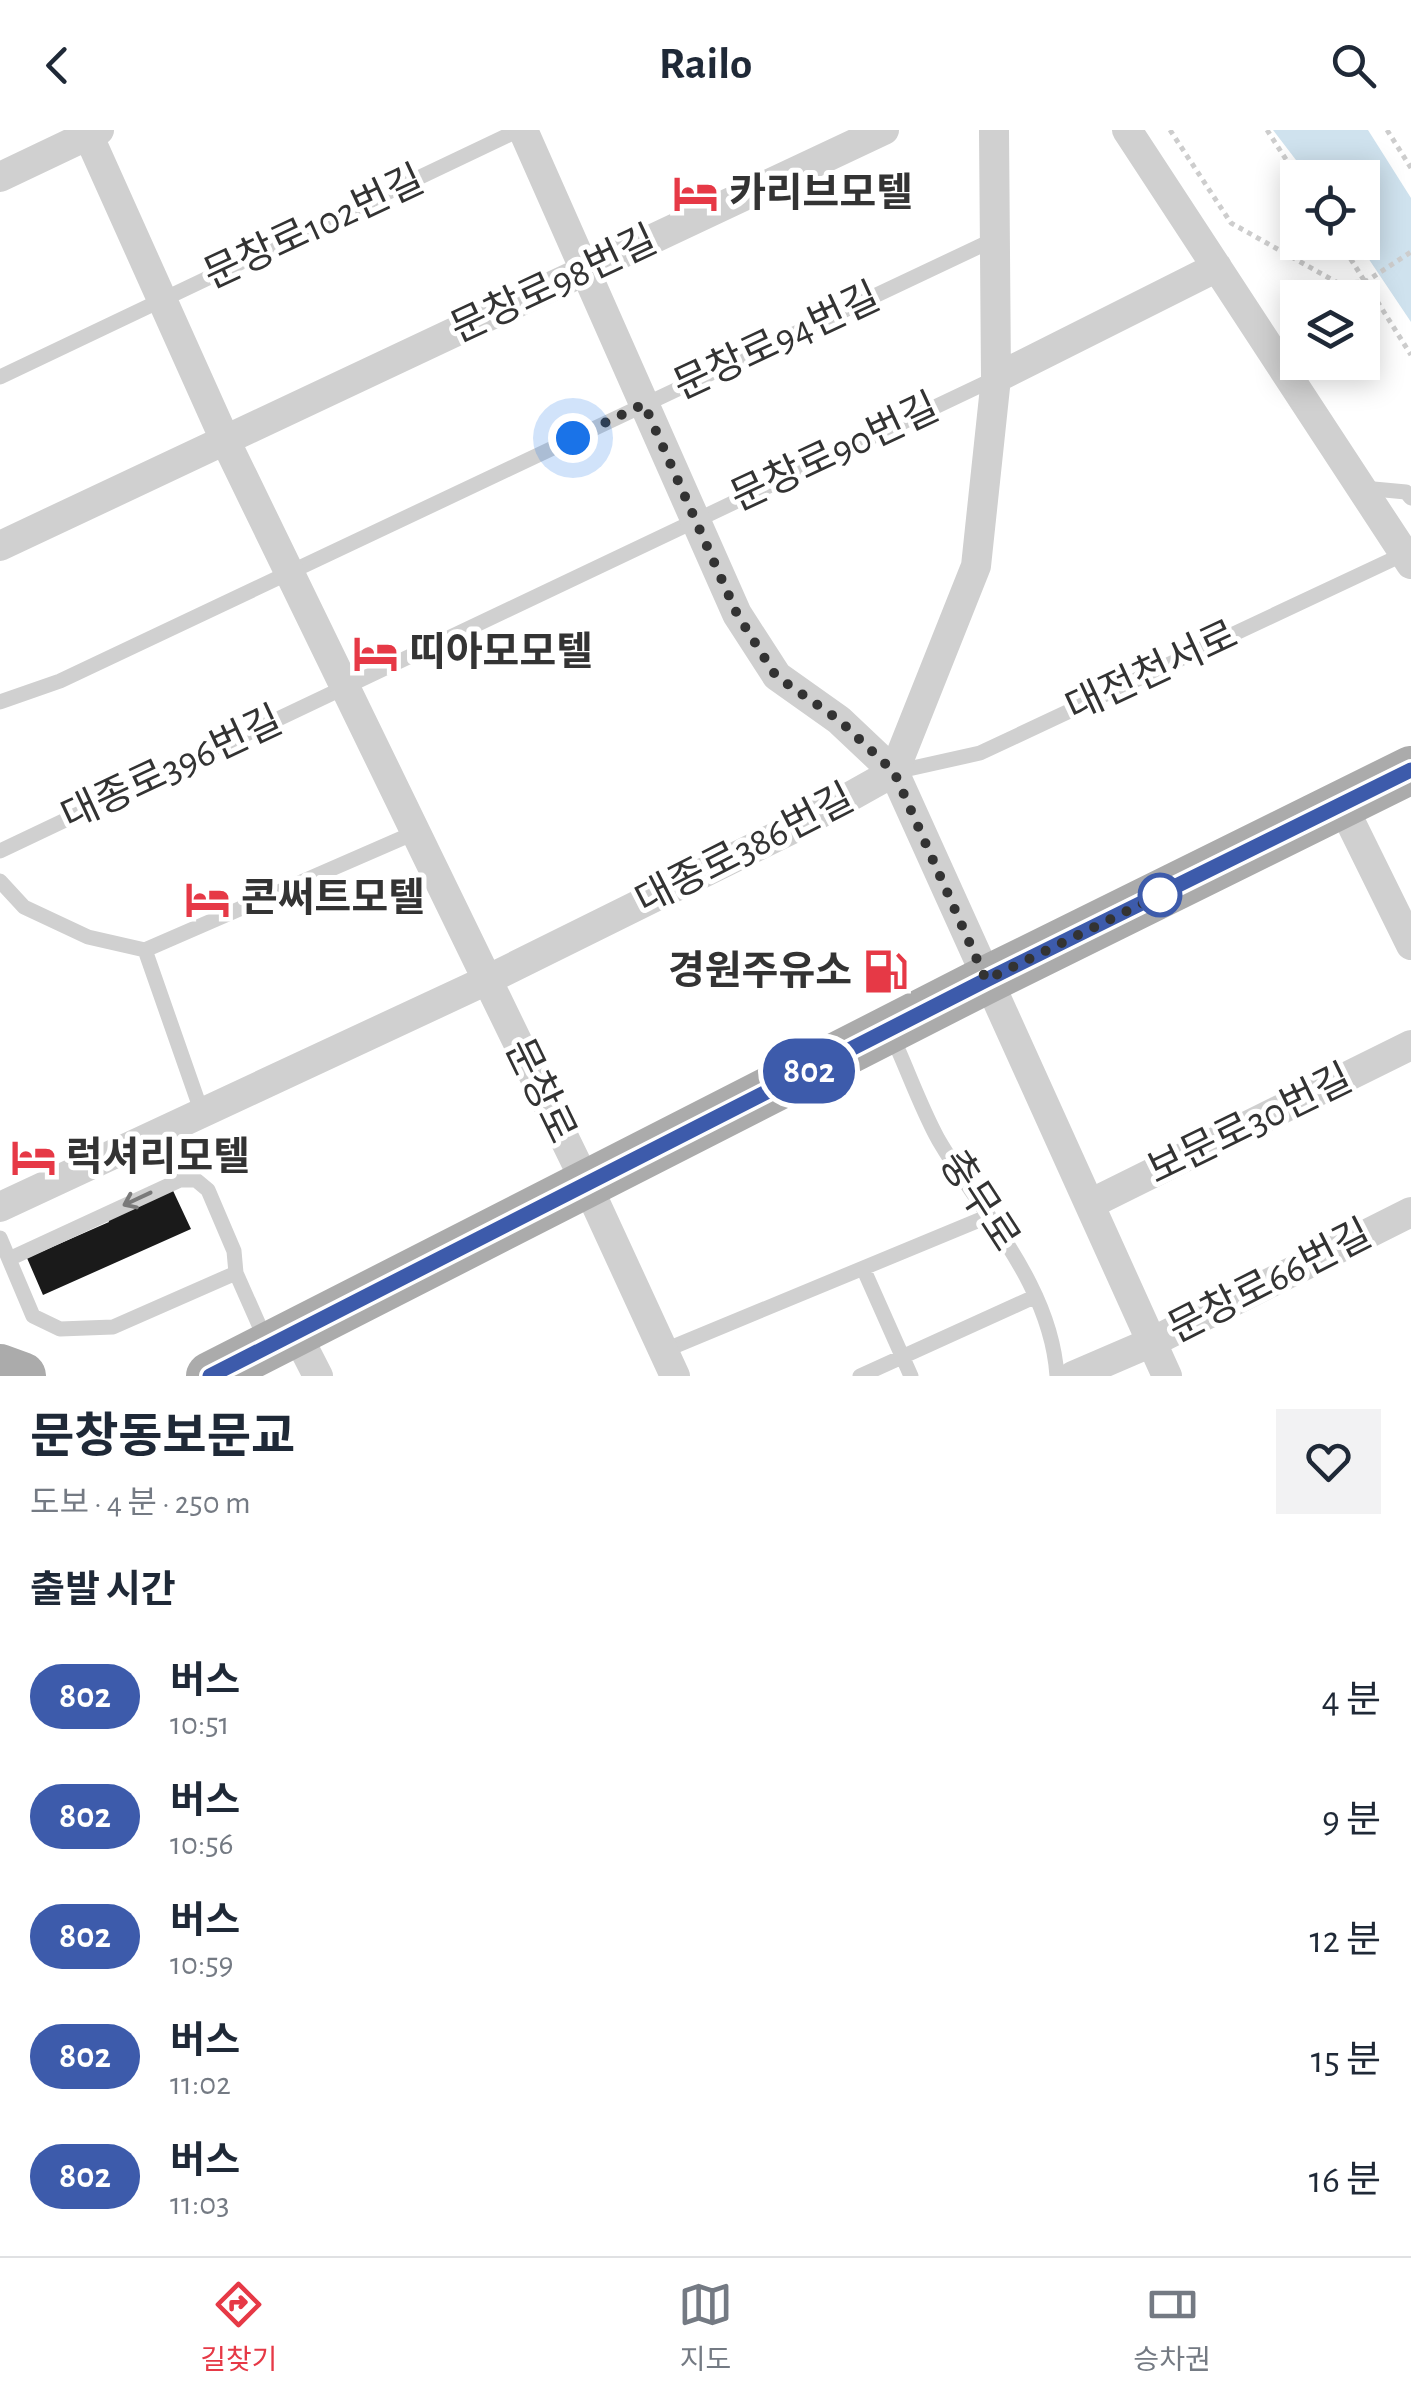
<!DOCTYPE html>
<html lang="ko">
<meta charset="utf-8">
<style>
:root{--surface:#fff;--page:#f2f2f3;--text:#1f2937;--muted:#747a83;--line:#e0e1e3;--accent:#e63946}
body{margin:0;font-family:"Alegreya Sans","Noto Sans KR",sans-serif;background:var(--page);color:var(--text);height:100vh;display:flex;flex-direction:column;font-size:38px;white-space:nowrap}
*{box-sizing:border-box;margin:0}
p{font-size:32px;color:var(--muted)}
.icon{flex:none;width:55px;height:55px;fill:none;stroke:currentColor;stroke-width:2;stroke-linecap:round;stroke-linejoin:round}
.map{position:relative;height:1246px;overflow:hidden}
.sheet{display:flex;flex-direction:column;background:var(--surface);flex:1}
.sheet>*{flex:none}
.badge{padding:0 20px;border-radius:32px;font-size:35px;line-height:65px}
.tools{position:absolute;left:1280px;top:30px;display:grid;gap:20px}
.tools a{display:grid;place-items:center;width:100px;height:100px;border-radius:0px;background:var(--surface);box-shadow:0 5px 25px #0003;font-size:50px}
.you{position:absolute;width:50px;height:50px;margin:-25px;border:8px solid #fff;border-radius:50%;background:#1a73e8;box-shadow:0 0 0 15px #1a73e833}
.map>.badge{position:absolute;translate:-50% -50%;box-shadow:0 0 0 5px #fff}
h2{padding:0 30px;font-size:38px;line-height:90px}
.round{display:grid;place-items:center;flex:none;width:105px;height:105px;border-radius:0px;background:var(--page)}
.head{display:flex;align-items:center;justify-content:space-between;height:170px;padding:0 30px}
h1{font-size:48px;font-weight:700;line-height:75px}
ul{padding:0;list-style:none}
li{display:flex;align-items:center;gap:30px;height:120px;padding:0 30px}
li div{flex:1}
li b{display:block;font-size:38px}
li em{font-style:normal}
li .badge{min-width:110px;font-weight:700;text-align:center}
header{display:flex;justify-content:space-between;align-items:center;height:130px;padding:0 30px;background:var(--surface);font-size:45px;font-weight:700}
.menu{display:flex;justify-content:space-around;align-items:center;height:140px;border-top:2px solid var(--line);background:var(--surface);font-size:28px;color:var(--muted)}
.menu a{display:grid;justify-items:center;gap:5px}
.menu .selected{color:var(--accent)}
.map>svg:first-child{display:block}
</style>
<header><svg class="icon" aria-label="back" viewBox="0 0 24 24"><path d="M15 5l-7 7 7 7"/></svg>Railo<svg class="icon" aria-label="search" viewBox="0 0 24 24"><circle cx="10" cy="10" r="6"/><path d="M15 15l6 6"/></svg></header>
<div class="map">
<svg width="1411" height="1246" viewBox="0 0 1411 1246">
<rect width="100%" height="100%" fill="#fff"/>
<path fill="#cfe2ee" d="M1273,0H1368L1411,68V192L1358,113L1362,112V48L1309,47Z"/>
<path fill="#1a1a1a" d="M168,1050L191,1099L43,1165L27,1128L109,1092L104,1079Z"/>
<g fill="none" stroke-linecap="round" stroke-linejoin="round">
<path stroke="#cdcdcd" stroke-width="5" stroke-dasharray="5 5" stroke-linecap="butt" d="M1170,0L1231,93L1338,153L1365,152L1411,122
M1267,0L1298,48
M1387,0L1411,38
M1340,112L1411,225"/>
<path stroke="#d0d0d0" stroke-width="15" d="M0,247L519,0
M1363,358L1406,362L1411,368
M0,572L60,551L995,109
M895,642L980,623L1404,424
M0,721L996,248
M0,751L24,777L88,807L145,820L414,703
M145,820L202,983
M891,904C907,938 920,976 938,1009C982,1085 1051,1154 1057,1246
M0,1108L33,1186L60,1199L113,1197L236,1143
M9,1129L180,1050H196L208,1060L234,1121L236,1143L267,1213
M863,1138L911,1246
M663,1221L989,1086
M860,1246L1034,1167"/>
<path stroke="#d0d0d0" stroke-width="30" d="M86,0L225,310L587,1055L675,1246
M523,0L737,484L777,546L839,590L894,642L1167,1246
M1127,0L1411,434
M0,47L99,0
M996,248L1217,137
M0,416L884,0
M1342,675L1411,815
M1090,1074L1411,915
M0,1077L485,851L794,698L894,642L976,436L996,248L994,0
M296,1203L318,1246
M1073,1246L1152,1212L1411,1082"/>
<path stroke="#ababab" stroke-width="48" d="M0,1238L22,1246
M210,1246L986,850L1411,640"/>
</g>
<defs><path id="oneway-shaft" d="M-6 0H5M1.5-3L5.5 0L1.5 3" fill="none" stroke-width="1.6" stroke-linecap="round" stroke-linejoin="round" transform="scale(2.5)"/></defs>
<use stroke="#7a7a7a" href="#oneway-shaft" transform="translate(137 1069) rotate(155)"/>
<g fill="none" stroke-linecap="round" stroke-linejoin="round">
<defs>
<path id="line" d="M210,1246L986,850L1411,640"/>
</defs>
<use href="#line" stroke="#fff" stroke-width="22"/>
<use href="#line" stroke="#3d5bab" stroke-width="15"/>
<path stroke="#333" stroke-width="10" stroke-dasharray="0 18" d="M573,308L644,274L737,484L776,546L839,590L894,642L986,850L1164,763L1160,765"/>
</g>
<defs>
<symbol id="hotel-bare" viewBox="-9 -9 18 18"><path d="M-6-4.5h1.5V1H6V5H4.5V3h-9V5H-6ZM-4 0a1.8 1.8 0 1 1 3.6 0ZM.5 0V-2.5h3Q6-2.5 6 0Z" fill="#e63946" stroke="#fff" stroke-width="2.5" paint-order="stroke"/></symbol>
<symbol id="fuel-bare" viewBox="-9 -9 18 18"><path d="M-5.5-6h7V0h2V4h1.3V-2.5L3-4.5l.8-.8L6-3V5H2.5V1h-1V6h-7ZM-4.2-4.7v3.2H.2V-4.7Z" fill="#e63946" stroke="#fff" stroke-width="2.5" paint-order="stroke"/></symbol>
</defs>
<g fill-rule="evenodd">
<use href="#hotel-bare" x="664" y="32" width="63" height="63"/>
<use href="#hotel-bare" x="344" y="492" width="63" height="63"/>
<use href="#hotel-bare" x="176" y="738" width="63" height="63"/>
<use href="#fuel-bare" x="854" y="810" width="63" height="63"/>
<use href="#hotel-bare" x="2" y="996" width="63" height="63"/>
</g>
<circle fill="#fff" stroke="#3d5bab" stroke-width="5" cx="1160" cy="765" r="20"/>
<g text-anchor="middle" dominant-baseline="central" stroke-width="10" stroke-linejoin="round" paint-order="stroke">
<g font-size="40" font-weight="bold" fill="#333" stroke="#fff" text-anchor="start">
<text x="729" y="64">카리브모텔</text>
<text x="409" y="523">띠아모모텔</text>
<text x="241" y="769">콘써트모텔</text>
<text x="852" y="842" text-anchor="end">경원주유소</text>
<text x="66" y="1028">럭셔리모텔</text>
</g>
<g font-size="40" fill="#333" stroke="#fff">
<text transform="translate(314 98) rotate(-25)">문창로102번길</text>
<text transform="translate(554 155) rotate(-25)">문창로98번길</text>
<text transform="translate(777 212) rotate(-25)">문창로94번길</text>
<text transform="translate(835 323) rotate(-25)">문창로90번길</text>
<text transform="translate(1152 542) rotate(-25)">대전천서로</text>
<text transform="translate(172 639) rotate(-25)">대종로396번길</text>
<text transform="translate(745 720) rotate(-27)">대종로386번길</text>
<text transform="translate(540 961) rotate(64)">문창로</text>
<text transform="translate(1250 995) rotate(-26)">보문로30번길</text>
<text transform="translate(979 1071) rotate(57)">충무로</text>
<text transform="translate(1270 1152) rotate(-27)">문창로66번길</text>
</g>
</g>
</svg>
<div class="tools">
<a><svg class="icon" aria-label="locate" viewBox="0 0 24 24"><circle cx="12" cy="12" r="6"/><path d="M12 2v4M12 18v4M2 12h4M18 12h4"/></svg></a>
<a><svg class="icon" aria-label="layers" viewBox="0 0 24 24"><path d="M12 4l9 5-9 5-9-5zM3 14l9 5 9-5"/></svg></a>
</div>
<div class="you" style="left:573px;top:308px"></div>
<b class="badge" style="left:809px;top:941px;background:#3d5bab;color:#fff">802</b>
</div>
<section class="sheet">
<div class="head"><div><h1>문창동보문교</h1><p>도보 · 4 분 · 250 m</p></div><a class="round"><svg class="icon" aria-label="heart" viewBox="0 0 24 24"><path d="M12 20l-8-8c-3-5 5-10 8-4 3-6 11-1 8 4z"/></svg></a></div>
<h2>출발 시간</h2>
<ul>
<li><span class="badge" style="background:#3d5bab;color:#fff">802</span><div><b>버스</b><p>10:51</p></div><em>4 분</em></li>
<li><span class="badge" style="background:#3d5bab;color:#fff">802</span><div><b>버스</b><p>10:56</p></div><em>9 분</em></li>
<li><span class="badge" style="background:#3d5bab;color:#fff">802</span><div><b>버스</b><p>10:59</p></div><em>12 분</em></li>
<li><span class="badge" style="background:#3d5bab;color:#fff">802</span><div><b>버스</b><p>11:02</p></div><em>15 분</em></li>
<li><span class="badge" style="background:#3d5bab;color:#fff">802</span><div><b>버스</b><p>11:03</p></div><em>16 분</em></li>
</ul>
</section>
<nav class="menu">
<a class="selected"><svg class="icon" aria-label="directions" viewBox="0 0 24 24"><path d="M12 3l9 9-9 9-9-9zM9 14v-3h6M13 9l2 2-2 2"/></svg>길찾기</a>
<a><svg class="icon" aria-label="map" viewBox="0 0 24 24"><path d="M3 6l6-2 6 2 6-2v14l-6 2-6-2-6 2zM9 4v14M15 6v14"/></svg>지도</a>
<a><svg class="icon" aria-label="tickets" viewBox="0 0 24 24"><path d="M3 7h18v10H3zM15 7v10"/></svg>승차권</a>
</nav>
